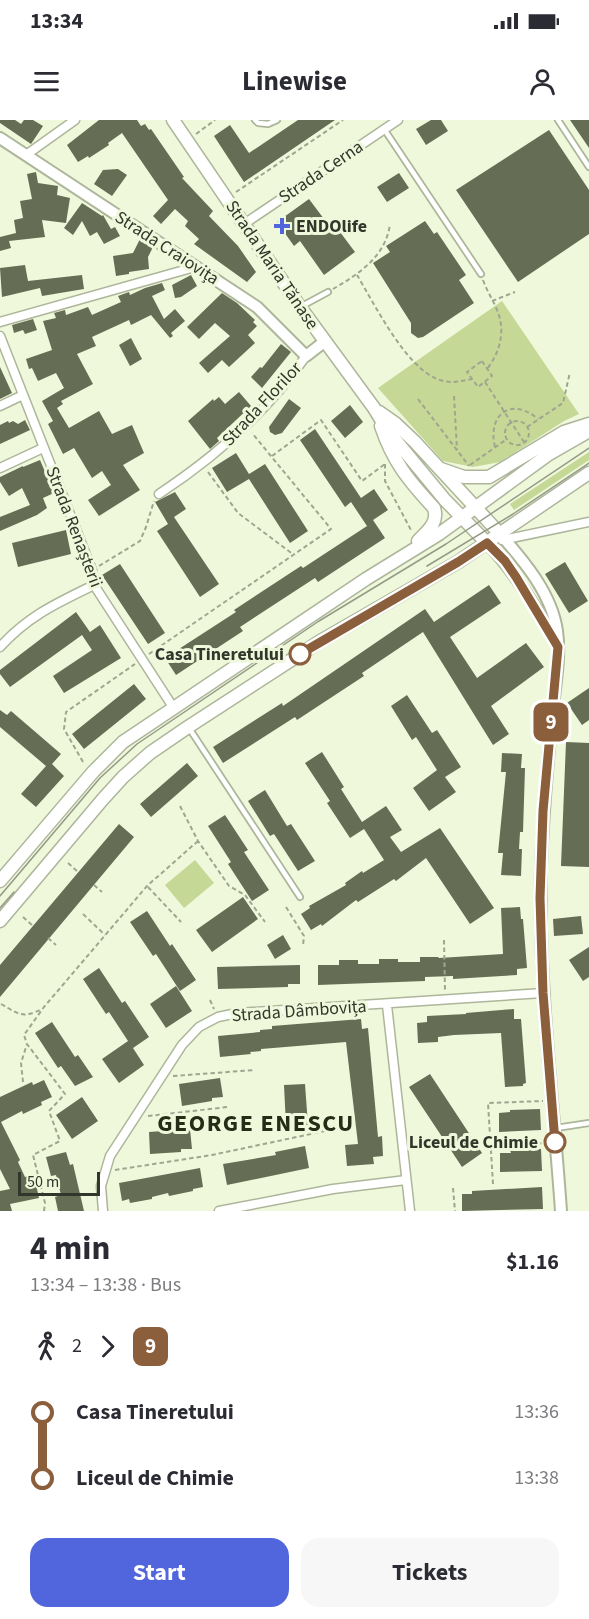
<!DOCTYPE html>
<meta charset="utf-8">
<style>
:root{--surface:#fff;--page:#f7f7f7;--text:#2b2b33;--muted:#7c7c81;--accent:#5166dc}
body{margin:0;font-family:"Source Sans 3",sans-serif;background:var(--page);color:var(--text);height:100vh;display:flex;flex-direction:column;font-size:22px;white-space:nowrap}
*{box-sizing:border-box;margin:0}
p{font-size:20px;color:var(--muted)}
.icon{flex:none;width:33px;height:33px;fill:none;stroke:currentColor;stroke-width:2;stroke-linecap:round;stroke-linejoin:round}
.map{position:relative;height:1091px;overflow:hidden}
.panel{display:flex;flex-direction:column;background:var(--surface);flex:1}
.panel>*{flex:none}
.badge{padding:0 12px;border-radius:9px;font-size:21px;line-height:39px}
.scale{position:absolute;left:18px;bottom:15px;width:82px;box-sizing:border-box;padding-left:6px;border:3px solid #33362b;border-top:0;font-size:16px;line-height:21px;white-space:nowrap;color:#33362b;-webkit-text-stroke:4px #eff8db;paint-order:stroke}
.map>.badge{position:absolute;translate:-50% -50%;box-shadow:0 0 0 3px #fff}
.legs{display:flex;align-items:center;gap:9px;height:66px;padding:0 30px;font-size:20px}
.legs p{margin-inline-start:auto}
.headline{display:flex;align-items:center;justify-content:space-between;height:102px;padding:0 30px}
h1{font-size:33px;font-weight:700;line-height:45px}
.action{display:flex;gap:12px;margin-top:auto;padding:12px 30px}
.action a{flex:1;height:69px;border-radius:18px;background:var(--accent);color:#fff;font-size:24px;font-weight:700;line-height:69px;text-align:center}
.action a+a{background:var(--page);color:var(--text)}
ul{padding:0 30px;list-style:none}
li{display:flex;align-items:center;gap:21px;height:66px;font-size:22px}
li i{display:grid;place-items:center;width:9px;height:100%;margin:0 8px;background:currentColor}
li i::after{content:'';width:15px;height:15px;margin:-8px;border:4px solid;border-radius:50%;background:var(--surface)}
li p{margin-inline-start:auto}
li:first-child i{background:linear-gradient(#0000 50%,currentColor 0)}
li:last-child i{background:linear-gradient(currentColor 50%,#0000 0)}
.status{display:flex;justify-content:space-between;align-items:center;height:42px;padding:0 30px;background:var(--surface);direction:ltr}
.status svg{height:16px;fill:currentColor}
header{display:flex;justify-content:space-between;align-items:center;height:78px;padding:0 30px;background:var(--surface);font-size:27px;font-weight:700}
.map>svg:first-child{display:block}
</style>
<div class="status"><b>13:34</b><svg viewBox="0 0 49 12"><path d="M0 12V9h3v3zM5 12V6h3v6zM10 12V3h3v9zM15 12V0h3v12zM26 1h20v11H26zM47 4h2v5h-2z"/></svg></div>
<header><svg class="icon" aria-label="menu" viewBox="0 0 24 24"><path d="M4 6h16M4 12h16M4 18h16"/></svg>Linewise<svg class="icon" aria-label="person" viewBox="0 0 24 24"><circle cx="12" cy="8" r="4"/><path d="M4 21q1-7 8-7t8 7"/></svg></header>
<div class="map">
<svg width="589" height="1091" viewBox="0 0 589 1091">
<rect width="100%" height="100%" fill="#eff8db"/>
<path fill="#c5d895" d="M502,181L579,294L564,301L500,342L473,347L443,341L378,268Z
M589,332V340L514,390L510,384Z
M195,740L214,763L184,788L165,765Z"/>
<path fill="#656d54" d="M0,0H15L21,4L24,0H33L43,6L31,24L0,3Z
M99,0H137L141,6L145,4L149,10L151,9L184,57L182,58L213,91L209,96L238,126L256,152L247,162L194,124L199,119L185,106L188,101L175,89L161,104L153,96L168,80L122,13L108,23L109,25L89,38L88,36L78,42L67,25Z
M298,0H335L244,62L214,16L230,5L249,33Z
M431,0H441L448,11L426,25L416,9Z
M570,0H589V28Z
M549,10L589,70V114L518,162L456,70Z
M118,49L127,55L112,76L94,64L103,50Z
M36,52L38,63L58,66L57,75L70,78L66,103L42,100L45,117L9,121L11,128L0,131V117L16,113L14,100L23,98L20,81L32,79L27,54Z
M399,53L409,68L387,82L377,67Z
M309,79L330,107L334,104L355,132L324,155L300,121L294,126L277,102Z
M82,83L102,96L103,95L111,109L115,107L120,116L104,124L97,112L90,116L82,101L73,115L64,108Z
M425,101L434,114L437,112L466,155L459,160L474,183L423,217L418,218L411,213V203L373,143L390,132L386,126Z
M140,119L153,127L148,137L149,149L129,152V154L116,156L113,136L133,133Z
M25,145L28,161L82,155L84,169L42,176L40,168L2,177L0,148Z
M191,155L197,166L181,177L175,178L172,165Z
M162,163L165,170L152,176L164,199L175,189L185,201L171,213L173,216L170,218L151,195L131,205L129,200L92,217L96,226L77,234L93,264L61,281L63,284L57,288L69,308L99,291L112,314L132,305L144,333L123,345L140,370L99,396L88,380L111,365L102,351L92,358L74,328L63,334L48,304L53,301L42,281L64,268L56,253L38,261L32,248L29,249L26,239L52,230L43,201L56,198L54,193L65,190L66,195L88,187L92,195L121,182L118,176L129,172L130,175L145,168Z
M222,173L237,183L255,200L253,202L257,206L248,215L255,223L229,247L222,240L208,253L199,243L230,216L215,203L199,219L187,207Z
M33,199L37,210L25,214L23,210L14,213L12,205Z
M131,218L142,239L130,246L119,225Z
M281,224L291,232L262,268L251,257L260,247L262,248Z
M0,247L12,273L0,279Z
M239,272L251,286L217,318L219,321L210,329L188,301L213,279L214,281L219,277L225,284Z
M289,279L301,288L282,313L275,315L270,312L269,307Z
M350,285L363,302L345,318L331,301Z
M25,300L30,310L0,324V305L8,301L9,303L13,301L18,304Z
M315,309L361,378L374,369L388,390L373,400L385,418L318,462L315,458L240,507L243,511L176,555L165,538L236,492L234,490L301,446L303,448L367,406L351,382L345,387L300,320Z
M236,333L249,354L265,344L308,411L290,423L249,359L227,372L212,348Z
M40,340L54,373L43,378L47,388L37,395L0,411V397L30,385L22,368L9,376L0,362V357L23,346V347Z
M175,372L186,389L174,397L219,464L200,477L157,411L168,404L155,382Z
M66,410L71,434L18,447L12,423Z
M565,442L588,481L569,493L545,454Z
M120,444L165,513L148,524L102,455Z
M489,465L501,483L450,517L477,558L526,523L544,547L491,586L509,614L493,625L423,512L362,553L364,556L297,600L295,597L223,643L213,627L282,583L283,586L425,489L434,502Z
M76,492L90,512L100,505L121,538L64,573L53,556L92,530L82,515L10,567L0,554V550Z
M134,564L146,579L84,629L72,614Z
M589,568V600L582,605L567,583Z
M407,575L432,613L437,610L461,647L445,657L456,672L429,691L413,668L437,650L416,617L412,620L391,586Z
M0,590L7,595L11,591L61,634L52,644L64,656L36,687L21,674L46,646L0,607Z
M566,622L589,623V747L561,746Z
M322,632L344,667L341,669L362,702L386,686L402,710L390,717L401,732L440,708L494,788L470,804L426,738L396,761L394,759L358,782L356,780L322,806L321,804L311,810L301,794L310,788L309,786L346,765L345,763L362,751L363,753L384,740L364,709L350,718L327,683L330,681L305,643Z
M502,633L522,634L521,648H525L523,712H520L519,729H522L521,756L501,755L503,733H498L506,652H501Z
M187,643L198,656L151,697L140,684Z
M265,670L287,706L291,704L315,741L298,751L274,714L270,716L248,681Z
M225,695L248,730L244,732L269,770L252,781L228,744L231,742L208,706Z
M119,704L134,717L0,877V845Z
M243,777L258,799L212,832L196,810Z
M520,787L521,799H523L527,848L517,849V855L453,859V856L425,857V861L318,865V845H339V840H358V844H379V839H398V842H420V837H438L439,838L503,834L501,788Z
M147,791L170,826L172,824L196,860L180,871L156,834L153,836L130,802Z
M581,796L583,814L554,816L553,799Z
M283,815L291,829L275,839L267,825Z
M589,827V857L583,861L569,840Z
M300,845V864H288V867L218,869L217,847Z
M99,848L122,883L125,881L149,917L133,928L144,945L119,963L102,939L128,921L109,892L106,894L83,859Z
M176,866L192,891L166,908L150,884Z
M514,889V899H521L526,963L523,964V966L505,967L501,913L454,915L438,917V922L418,923L417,903L427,902V896L466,894V893Z
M361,899L362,909L368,908L378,1017L382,1016L383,1036L373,1037L374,1044L347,1046L345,1025L358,1024L346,922L261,929V931L250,932L251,934L220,937L218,916L260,912V910L272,909V906Z
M52,902L75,937L78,935L93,957L75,966L61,946L58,948L35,913Z
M430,954L482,1033L462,1047L409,967Z
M220,958L223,977L212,978V981L182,986L179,964Z
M44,960L52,977L41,982L42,985L23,994L22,991L1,1002L20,1040L18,1042L25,1057L34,1055L39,1078L10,1084L12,1091H0V1071L10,1069L0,1049V977L32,962L33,965Z
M305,964L308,1005L286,1006L284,965Z
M82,977L98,1001L72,1019L56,995Z
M540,989L541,1010L499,1012V993L510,992V990Z
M190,1009L192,1029H181V1032L150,1034L149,1012Z
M305,1026L309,1048L227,1065L223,1044L276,1035L275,1032Z
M541,1029L542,1051L500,1052V1033H511L510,1030Z
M66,1032L70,1045L73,1044L84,1091H58L55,1077L61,1075L56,1055L51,1056L46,1037Z
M200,1048L203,1067L193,1069V1071L169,1076L168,1073L152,1077V1079L130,1083L129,1079L122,1081L119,1063Z
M542,1067L543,1089L462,1091V1074H472V1071Z"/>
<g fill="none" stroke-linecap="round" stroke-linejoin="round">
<defs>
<path id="service" d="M255,0L258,3L268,4L277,0
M558,0L589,47
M384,9L481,154
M302,186L328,172
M189,608L300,777
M556,1008L589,1003"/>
<path id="minor" d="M26,35L75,0
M244,104L398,0
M0,202L195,147
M0,216L92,450L94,465L173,587
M0,286L23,275
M0,348L43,328
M159,374C215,337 266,293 306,236
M502,420L589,402
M0,527C28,496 57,483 94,465
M387,885L410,1091
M103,1091L101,1066L110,1036L182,925L199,907L218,897L237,893L543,873
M219,1091L333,1069L406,1060"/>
<path id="tertiary" d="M0,18L257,187L306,236L324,222
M500,414C524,441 552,474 557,511C561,539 554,569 552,597C547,647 543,696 541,746C538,862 553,976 561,1091
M487,423C516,453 536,488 557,524"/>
<path id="secondary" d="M173,0L300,187L374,288L388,311L445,380L487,423
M379,292L396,304L415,322L500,414
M381,306C393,342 409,361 434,388C439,403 427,411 418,421
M441,349L464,357H489L564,312L589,304
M0,761L93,652L123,622L366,459L439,414L549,334L589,311
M0,801L103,679L123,657L150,633L188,607L319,522L458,442L589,353"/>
</defs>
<use href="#service" stroke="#adb69b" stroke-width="8"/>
<use href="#minor" stroke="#adb69b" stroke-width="11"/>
<use href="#tertiary" stroke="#adb69b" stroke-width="14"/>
<use href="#secondary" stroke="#adb69b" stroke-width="15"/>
<path stroke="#9fa690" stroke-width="2" stroke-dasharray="4.5 3" stroke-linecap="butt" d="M196,14L215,0
M236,72L343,0
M357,155C375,185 407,250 440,260C451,264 461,261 472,259
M483,160C487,171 493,180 497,190C506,211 500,232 487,249
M333,169C359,154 386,136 390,104
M492,181L515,172
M482,241L492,256L478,267L467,252Z
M485,262L524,322
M454,276L457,330
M418,279L469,346
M505 313a12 12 0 1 1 24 0a12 12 0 1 1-24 0Z
M527,307L563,283L570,252
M495,327C487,295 511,276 538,299
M272,336L321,300L362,361L385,344V342
M385,344V361L412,412
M470,345L507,319
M208,352L238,393L294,435
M99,446L140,421L146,407L154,381
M149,534L331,409L252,313
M83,642L64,609L66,592L135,544
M180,686L198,721L229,766L245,775L265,802
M68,743L78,752
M94,765L102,772
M148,767L181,802
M286,787L304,816L303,825
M83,794L105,815
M23,797L33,806
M48,818L56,825
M444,820L445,871
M210,880L214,889
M1,884C19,894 22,899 42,889
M173,956L255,950
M23,962L21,943L27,924
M148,996L228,987
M492,1026L546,1023
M115,1050L212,1035L325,1011
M493,1064L488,983L543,981
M453,1068L455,1091
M44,1091L45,1083L33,1035L60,1021L49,991L65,974L27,924L24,915L44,887L147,766L198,721"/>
<use href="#service" stroke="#fff" stroke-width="4.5"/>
<use href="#minor" stroke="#fff" stroke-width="8"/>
<use href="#tertiary" stroke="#fff" stroke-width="10"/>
<use href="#secondary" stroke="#fff" stroke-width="12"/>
<path stroke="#949a86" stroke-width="1.5" d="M427,446L513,394L589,343
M0,776L100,658L137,624L319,501L446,424L589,328
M0,788L14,772"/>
</g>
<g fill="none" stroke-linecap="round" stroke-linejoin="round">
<defs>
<path id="line-1" d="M300,534L458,442L487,423L505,441L516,457L558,527L543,691L540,778L543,873L555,1022"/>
</defs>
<use href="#line-1" stroke="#fff" stroke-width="14"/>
<use href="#line-1" stroke="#8b5e3c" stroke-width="9"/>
</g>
<path fill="#5166dc" stroke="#eff8db" stroke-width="2" d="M279 97h6v6h6v6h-6v6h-6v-6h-6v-6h6z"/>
<g fill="#fff" stroke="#8b5e3c" stroke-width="3">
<circle cx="300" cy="534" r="10"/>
<circle cx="555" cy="1022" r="10"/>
</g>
<g text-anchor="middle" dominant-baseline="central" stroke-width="6" stroke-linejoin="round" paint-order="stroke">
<g font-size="18" fill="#33362b" stroke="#eff8db">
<text transform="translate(321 52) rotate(-34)">Strada Cerna</text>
<text transform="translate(167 128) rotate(33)">Strada Craiovița</text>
<text transform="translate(272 145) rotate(56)">Strada Maria Tănase</text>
<text transform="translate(262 284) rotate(-47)">Strada Florilor</text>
<text transform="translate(74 407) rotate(69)">Strada Renașterii</text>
<text transform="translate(299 891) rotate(-4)">Strada Dâmbovița</text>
</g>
<g font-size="18" font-weight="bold" fill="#33362b" stroke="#eff8db" text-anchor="start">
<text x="296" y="106">ENDOlife</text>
</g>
<g font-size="18" font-weight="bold" fill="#33362b" stroke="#eff8db" text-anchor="end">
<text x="284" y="534">Casa Tineretului</text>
<text x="538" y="1022">Liceul de Chimie</text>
</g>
<g font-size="24" font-weight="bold" letter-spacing="1.5" fill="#262c16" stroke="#eff8db">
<text x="256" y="1003">GEORGE ENESCU</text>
</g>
</g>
</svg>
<div class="scale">50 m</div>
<b class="badge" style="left:551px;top:602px;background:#8b5e3c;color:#fff">9</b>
</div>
<section class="panel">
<div class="headline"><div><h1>4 min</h1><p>13:34 – 13:38 · Bus</p></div><b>$1.16</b></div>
<div class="legs"><svg class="icon" aria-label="walk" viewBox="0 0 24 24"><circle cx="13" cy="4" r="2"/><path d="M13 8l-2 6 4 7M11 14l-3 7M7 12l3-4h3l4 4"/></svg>2<svg class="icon" aria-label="forward" viewBox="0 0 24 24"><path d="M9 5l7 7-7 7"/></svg><b class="badge" style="background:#8b5e3c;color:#fff">9</b></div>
<ul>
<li><i style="color:#8b5e3c"></i><b>Casa Tineretului</b><p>13:36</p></li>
<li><i style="color:#8b5e3c"></i><b>Liceul de Chimie</b><p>13:38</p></li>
</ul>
<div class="action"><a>Start</a><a>Tickets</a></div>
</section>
